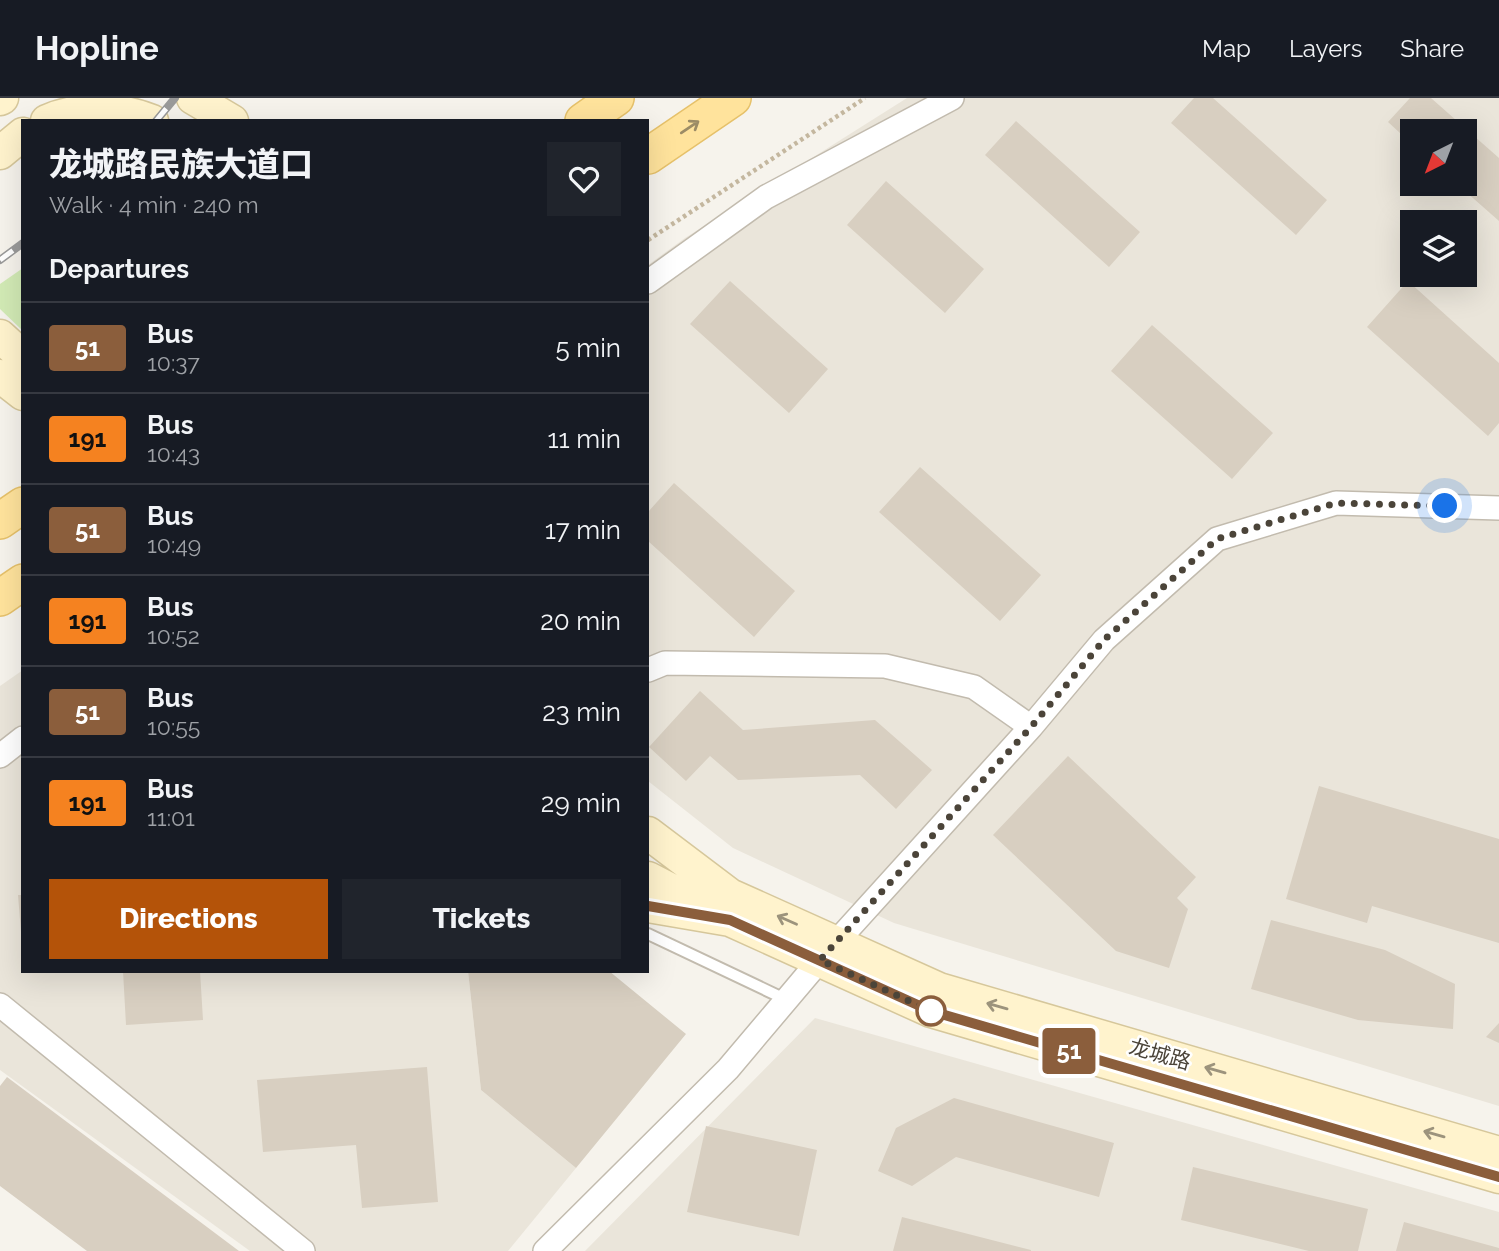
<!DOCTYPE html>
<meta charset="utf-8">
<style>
:root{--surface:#171b24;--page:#20242c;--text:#f1f3f6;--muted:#9ea1a6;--line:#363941;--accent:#b45309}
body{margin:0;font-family:Raleway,"Noto Sans SC",sans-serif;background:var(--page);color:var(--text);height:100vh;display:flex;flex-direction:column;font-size:26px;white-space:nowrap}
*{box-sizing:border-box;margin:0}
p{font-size:23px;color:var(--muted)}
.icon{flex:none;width:38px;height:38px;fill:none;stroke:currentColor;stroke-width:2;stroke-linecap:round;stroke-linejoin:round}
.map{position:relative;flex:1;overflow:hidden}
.drawer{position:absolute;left:21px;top:21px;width:628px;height:854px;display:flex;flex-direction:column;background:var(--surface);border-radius:0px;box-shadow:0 7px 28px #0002}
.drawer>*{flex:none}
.badge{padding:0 14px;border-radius:5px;font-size:24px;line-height:46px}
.needle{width:46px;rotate:222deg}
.tools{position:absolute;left:1400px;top:21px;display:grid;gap:14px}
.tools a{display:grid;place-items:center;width:77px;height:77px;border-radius:0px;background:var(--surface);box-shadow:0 7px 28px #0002;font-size:35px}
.you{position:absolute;width:35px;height:35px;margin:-18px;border:5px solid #fff;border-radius:50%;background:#1a73e8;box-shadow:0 0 0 10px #1a73e833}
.map>.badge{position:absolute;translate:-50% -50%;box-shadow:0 0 0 4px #fff}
h2{padding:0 28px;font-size:26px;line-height:63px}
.round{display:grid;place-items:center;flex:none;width:74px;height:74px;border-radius:0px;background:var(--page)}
.head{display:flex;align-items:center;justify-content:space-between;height:119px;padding:0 28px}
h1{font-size:33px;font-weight:800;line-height:52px}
.action{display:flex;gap:14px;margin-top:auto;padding:14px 28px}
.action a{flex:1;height:80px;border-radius:0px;background:var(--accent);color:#fff;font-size:28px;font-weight:800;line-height:80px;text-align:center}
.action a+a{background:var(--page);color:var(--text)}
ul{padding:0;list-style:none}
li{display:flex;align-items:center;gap:21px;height:91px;padding:0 28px;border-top:2px solid var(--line)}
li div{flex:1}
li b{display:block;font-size:26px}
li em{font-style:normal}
li .badge{min-width:77px;font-weight:700;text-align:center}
header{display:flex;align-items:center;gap:42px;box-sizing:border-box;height:98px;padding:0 35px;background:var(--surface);border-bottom:2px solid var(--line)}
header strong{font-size:33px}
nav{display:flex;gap:38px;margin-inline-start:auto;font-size:24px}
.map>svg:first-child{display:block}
</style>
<header>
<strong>Hopline</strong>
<nav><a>Map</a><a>Layers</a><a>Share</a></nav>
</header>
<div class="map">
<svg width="1499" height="1153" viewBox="0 0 1499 1153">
<rect width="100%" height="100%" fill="#f6f3ec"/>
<path fill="#eae5da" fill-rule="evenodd" d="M907,0H1499V1008L894,825L733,750L648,683V167L685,140ZM1412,33H1465V86H1412ZM1412,124H1465V177H1412Z
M23,572V873H468L481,992L576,1070L508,1153H250L0,972V588Z
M815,920L1499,1114V1153H585Z"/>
<path fill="#d2eab5" d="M23,170V233L0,211V186Z"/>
<path fill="#d8cfc1" d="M1194,0H1213L1327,102L1296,137L1171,25Z
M1410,0H1431L1499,60V123L1457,86H1465V33H1412V46L1388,24Z
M1016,23L1140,134L1109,169L985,57Z
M886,83L984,171L945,215L847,127Z
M730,183L828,271L789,315L690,226Z
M1408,183L1499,265V325L1488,338L1367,229Z
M1152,227L1273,335L1232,381L1111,273Z
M920,369L1041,477L1000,523L879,414Z
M674,385L795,493L754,539L648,443V414Z
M700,593L743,632L875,622L932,672L896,711L860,677L738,682L710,658L686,683L649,649Z
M1068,658L1196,779L1177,800L1188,811L1169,870L1116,853L993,737Z
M1319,688L1499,741V845L1372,808L1367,825L1286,801Z
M18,797H23V834H21Z
M1271,822L1385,852L1455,886L1453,931L1358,922L1251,891Z
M123,873H200L203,922L126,927Z
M468,873H609L686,936L576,1070L481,992Z
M1499,925V945L1486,939Z
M427,969L438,1104L362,1110L356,1047L263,1054L257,982Z
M7,979L239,1153H87L0,1088V988Z
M954,1000L1114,1045L1099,1099L956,1059L912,1088L878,1073L896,1030Z
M706,1028L817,1052L799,1138L687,1114Z
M1193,1069L1368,1111L1358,1153H1309L1181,1122Z
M902,1119L1031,1152V1153H893Z
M1404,1124L1499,1150V1153H1396Z"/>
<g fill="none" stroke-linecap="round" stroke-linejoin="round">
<defs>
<path id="lane" d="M648,836L787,902"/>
<path id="street" d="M648,184L766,99L952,0
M648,572L665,565L885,568L974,589L1031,629
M0,658L23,640
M0,907L303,1153
M545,1153L728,971L820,862L1031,629L1104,542L1217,441L1336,405L1499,410"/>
<path id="secondary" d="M193,0L232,23
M0,1L2,0
M47,23C78,9 121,10 152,23
M0,55L23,36
M0,238L23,259
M0,278L23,296
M648,735L730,797L939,891L1499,1055
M648,780L700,807
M648,808L730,822L931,913L1499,1079"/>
<path id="primary" d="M583,23L616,0
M648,58L733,0
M0,423L23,407
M0,500L23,484"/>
</defs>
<use href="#lane" stroke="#c2bbae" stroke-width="14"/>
<use href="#street" stroke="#c2bbae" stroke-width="26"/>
<use href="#secondary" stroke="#d6c79b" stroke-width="35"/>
<use href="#primary" stroke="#e6c16a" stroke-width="38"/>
<path stroke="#c4b79f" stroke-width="4.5" stroke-dasharray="3.5 3.5" stroke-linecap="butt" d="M648,142L865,0"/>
<use href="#lane" stroke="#fff" stroke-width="10"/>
<use href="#street" stroke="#fff" stroke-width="23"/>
<use href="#secondary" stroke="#fff3cd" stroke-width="32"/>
<use href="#primary" stroke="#ffe39c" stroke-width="35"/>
<defs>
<path id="rail" d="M156,23L175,0
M0,162L23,145"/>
</defs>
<use href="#rail" stroke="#9a9a9a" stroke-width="8"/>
<use href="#rail" stroke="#fff" stroke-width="5" stroke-dasharray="16" stroke-linecap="butt"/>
</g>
<defs><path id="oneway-shaft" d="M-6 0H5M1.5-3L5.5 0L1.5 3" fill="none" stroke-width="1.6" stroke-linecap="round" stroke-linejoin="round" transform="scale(1.75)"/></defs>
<use stroke="#9c8c66" href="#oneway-shaft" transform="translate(690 29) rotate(-34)"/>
<g stroke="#9c937c">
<use href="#oneway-shaft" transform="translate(787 822) rotate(-156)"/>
<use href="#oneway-shaft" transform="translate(997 908) rotate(-164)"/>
<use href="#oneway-shaft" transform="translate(1215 972) rotate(-164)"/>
<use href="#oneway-shaft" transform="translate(1434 1036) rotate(-164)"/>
</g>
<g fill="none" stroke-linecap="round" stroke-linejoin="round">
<defs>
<path id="line" d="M648,808L730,822L931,913L1499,1079"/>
</defs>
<use href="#line" stroke="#fff" stroke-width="16"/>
<use href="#line" stroke="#8b5e3c" stroke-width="10"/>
<path stroke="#4b4439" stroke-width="7" stroke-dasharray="0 12.6" d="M931,913L820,862L1031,629L1104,542L1217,441L1336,405L1445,408"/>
</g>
<circle fill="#fff" stroke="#8b5e3c" stroke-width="3.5" cx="931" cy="913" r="14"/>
<g text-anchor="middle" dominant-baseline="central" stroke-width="5" stroke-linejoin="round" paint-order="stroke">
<g font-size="21" fill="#4b4439" stroke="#fff">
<text transform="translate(1160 956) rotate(16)">龙城路</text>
</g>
</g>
</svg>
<div class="tools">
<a><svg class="needle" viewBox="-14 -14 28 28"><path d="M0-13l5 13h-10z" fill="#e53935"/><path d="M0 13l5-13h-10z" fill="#9ea1a6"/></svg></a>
<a><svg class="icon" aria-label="layers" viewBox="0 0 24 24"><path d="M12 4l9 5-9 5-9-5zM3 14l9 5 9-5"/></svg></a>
</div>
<div class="you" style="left:1445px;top:408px"></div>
<b class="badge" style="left:1069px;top:953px;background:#8b5e3c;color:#fff">51</b>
<section class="drawer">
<div class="head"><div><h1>龙城路民族大道口</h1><p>Walk · 4 min · 240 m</p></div><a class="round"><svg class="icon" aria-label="heart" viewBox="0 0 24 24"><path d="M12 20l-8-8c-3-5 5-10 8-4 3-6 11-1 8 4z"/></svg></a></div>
<h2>Departures</h2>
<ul>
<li><span class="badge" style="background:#8b5e3c;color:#fff">51</span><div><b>Bus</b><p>10:37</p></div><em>5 min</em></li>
<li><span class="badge" style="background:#f58220;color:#111">191</span><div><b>Bus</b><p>10:43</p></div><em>11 min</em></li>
<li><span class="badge" style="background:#8b5e3c;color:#fff">51</span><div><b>Bus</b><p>10:49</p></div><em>17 min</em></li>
<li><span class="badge" style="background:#f58220;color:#111">191</span><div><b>Bus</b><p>10:52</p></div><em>20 min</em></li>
<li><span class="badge" style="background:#8b5e3c;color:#fff">51</span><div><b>Bus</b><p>10:55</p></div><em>23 min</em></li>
<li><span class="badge" style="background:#f58220;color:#111">191</span><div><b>Bus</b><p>11:01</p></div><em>29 min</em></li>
</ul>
<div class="action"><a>Directions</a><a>Tickets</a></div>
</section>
</div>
